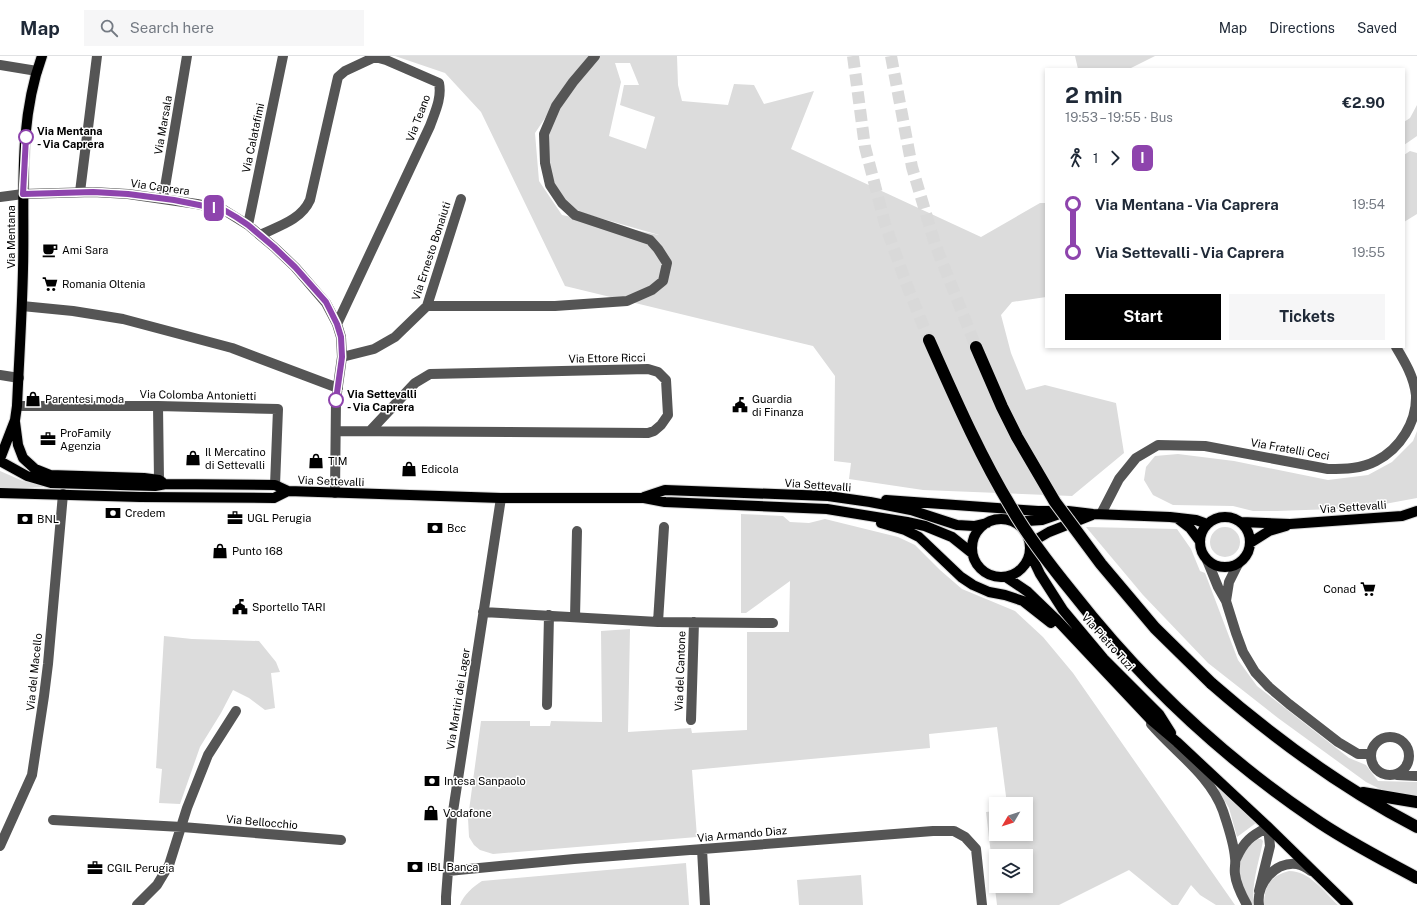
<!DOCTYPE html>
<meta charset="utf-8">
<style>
:root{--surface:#fff;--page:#f6f6f7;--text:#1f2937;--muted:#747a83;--line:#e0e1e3;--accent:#000}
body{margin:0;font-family:"Public Sans",sans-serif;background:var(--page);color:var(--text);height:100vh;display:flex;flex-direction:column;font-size:15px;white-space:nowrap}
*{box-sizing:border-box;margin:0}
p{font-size:13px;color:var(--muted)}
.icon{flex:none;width:22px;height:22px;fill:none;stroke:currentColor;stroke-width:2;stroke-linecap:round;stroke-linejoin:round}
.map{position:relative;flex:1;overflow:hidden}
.drawer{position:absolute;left:1045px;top:12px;width:360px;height:280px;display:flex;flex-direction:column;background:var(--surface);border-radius:0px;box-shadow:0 2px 6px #0003}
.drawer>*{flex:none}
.badge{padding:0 8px;border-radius:6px;font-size:14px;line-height:26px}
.needle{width:26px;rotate:231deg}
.tools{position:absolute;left:989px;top:741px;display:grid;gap:8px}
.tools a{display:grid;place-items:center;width:44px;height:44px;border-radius:0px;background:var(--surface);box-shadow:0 2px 6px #0003;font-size:20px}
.map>.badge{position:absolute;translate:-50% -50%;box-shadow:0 0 0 2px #fff}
.legs{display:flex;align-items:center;gap:6px;height:44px;padding:0 20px;font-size:13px}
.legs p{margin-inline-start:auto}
.summary{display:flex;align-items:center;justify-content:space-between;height:68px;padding:0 20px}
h1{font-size:22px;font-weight:700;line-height:30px}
.action{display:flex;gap:8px;margin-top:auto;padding:8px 20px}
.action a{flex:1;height:46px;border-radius:0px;background:var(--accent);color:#fff;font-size:16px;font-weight:700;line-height:46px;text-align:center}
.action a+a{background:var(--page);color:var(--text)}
ul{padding:0 20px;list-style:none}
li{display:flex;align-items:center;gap:14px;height:48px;font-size:15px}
li i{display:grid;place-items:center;width:6px;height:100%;margin:0 5px;background:currentColor}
li i::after{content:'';width:10px;height:10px;margin:-5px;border:3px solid;border-radius:50%;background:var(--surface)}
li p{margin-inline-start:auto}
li:first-child i{background:linear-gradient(#0000 50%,currentColor 0)}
li:last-child i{background:linear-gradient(currentColor 50%,#0000 0)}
header{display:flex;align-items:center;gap:24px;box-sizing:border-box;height:56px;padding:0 20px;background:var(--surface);border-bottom:1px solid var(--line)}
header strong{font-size:19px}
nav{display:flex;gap:22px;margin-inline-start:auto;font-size:14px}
.search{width:280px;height:36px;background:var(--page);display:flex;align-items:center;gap:10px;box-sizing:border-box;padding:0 14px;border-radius:0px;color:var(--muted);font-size:15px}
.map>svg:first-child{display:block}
</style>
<header>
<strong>Map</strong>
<div class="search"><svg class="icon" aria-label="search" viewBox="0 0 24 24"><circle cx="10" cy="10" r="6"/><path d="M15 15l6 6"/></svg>Search here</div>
<nav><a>Map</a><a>Directions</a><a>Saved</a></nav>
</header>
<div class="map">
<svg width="1417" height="849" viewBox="0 0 1417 849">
<rect width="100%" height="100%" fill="#fff"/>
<path fill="#dcdcdc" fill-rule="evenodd" d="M395,0H589L570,25L535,77L539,125L562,159L659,179L579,156L562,147L550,129L544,78L556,50L598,0H677L678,29L682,45L728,49L734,28L754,29L764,48L814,35L791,93L981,181L1040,147H1046V241L1012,246L1001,259L1011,297L1026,334L1045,329L1116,347L1124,397L1072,440L923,434L849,423L851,407L834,405L835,320L813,290L565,230L481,56L445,17ZM615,7H630L639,29H624L620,49L655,61L646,93L609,80L621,26Z
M1075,0H1155L1129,13H1078Z
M1417,49V80L1404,89V66L1410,62Z
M1410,95L1417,97V158L1404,166V99Z
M1417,375V442L1363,452L1277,455H1253L1233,450L1173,449L1153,439L1144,424L1146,411L1155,400L1178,398L1234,405L1328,424L1368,419L1392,406L1413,385Z
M0,415L23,425L48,431L0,433Z
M741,458L783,460L790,466L809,467L825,463L898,481L915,489L940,514L962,533L1015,555L1043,581L1073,617L1235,849H1216L1200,839L1191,829L1178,849H1172L1129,814L1059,849H997L986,756L996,755V778H1026V748H1007L997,671L929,678L930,692L692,714L697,781L493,798L480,794L474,789L469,781L468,762L481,665H530V670H550L551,665L602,666L601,575L630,573L628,676L691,672L692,677L747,674V576H789L790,525L746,557H741ZM996,800H1026V830H996Z
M1210 486a15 15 0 1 1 30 0a15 15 0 1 1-30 0Z
M1086,471L1177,473L1191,493L1200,515L1205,517L1238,604L1257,630L1349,702L1366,709L1378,725L1417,726V740L1384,735L1366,726L1278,662L1208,607L1143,539Z
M164,580L192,583L259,585L276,606L280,616L271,617L275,652L265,654L249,642L233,634L221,657L200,691L180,748L159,747L162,713L156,712Z
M1220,731L1256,767L1237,781L1229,752L1218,734Z
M1258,783H1261L1263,785C1259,806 1251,828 1254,849H1249C1239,822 1229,802 1258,783Z
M686,807L689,849H460C464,838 473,831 482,825Z
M1289,815C1310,815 1324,836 1338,849H1264C1264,830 1270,820 1289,815Z
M861,819L863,849H799L797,824Z"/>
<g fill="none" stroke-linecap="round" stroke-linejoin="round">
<path stroke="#d9d9d9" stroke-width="12" stroke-dasharray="12 6" stroke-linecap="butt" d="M853,0L865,91L885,168L906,227L929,284
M891,0L912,111L935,188L976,291"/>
<defs>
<path id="major" d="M15,366L18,389L23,402L35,413L50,419L144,422L159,424L162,426
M0,403L15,364L17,350C19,304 22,259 23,213C25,142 17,68 42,0
M0,405L27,420L51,427L155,430L166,428L275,429L288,435L501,442H644L665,446L827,453L907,466L925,470L952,481L972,497
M0,437L140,441L274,442L288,435
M644,441L665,434L828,440L870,446L911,454L957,469L974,470L987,467
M886,444L1038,455H1067
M1200 486a25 25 0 1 1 50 0a25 25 0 1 1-50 0Z
M1177,462L1190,472L1199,484
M972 492a29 29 0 1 1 58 0a29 29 0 1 1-58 0Z
M1014,466L1042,464L1068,455L1093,458L1170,461L1196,464L1207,468
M1241,466L1290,468L1402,460L1417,455
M881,467L905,474L919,481L961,521L973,529L989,536L1005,539L1023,545L1051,567
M1030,487L1049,476L1092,459
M1250,487L1269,475L1286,470
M1030,497L1040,518L1063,554L1104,603L1159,658L1171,677
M1006,521L1028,536L1055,562L1151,664L1177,686L1268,771L1348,849"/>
<path id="highway" d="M1211,627C1274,682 1342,732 1417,771
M1363,737L1417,746"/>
</defs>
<use href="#major" stroke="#dbdbdb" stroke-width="12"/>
<use href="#highway" stroke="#dbdbdb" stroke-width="14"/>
<path stroke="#555" stroke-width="10" d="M0,9L37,15
M80,136L97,0
M0,141L23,138L93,136L128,138L197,148L224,154L248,169L274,191L295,211L326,247L337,268L341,281L342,301L336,344L335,437
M163,143L187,0
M248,169L283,0
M260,179C279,170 301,164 310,144L338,21L345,15L375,1L386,4L439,27C442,42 435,56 430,70L337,268
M22,250L73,255L123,263L232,292L338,332
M427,250H555L627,245L652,234L663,225L667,207L658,193L650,184L575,159L562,147L550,129L545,107L544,78L556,50L573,26L595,0
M342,301L374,293L395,281L427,250L461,143
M0,319L19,322
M17,350H158L278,353L275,429
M158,350L159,424
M336,375L648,377L654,375L661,369L668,359L666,324L658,316L648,313L430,318L415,327L370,375
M1101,458L1119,423L1136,402L1158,389L1205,390L1328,413C1344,413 1361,413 1376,405C1400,393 1417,366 1416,339C1414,321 1405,306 1396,291
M1207,504L1218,531L1226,545L1236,577L1243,596L1255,616L1269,631L1289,648L1338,686L1358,698H1370
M1226,545L1229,526L1238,508
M483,556L658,566L773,567
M575,561L577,475
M658,566L664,471
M547,649L549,559
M691,664L694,566
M1151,668C1175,696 1211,720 1223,755C1228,770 1234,787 1235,802C1236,807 1234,813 1235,818C1236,829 1242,840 1247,849
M1371 700a19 19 0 1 1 38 0a19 19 0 1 1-38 0Z
M1397,719L1417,720
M53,764L182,771L341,784
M0,790L32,719L44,640L48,608L63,438
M702,793L705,849
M1236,803C1244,785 1251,780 1268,771L1270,790L1259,835
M448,815L574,803L933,775H954L965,781L976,793L982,849
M137,849L157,829L169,809L187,752L208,699L236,655
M446,849V841L452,762L501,442
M1259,849C1256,828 1275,805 1297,808C1302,809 1307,812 1311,815"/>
<use href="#major" stroke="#000" stroke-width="10"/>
<use href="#highway" stroke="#000" stroke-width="12"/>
<defs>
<path id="highway-bridge" d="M929,284C954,340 979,398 1011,451C1028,481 1050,509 1072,536C1141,624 1220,699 1313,762C1346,785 1382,803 1417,822
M976,291L1002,351L1017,381L1055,446L1101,508L1155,572L1211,627"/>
</defs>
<use href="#highway-bridge" stroke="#dbdbdb" stroke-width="14" stroke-linecap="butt"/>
<use href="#highway-bridge" stroke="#000" stroke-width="12"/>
</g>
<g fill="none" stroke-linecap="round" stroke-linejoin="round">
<defs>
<path id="line-1" d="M26,81L23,138L93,136L128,138L174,144L224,154L236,161L248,169L274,191L295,211L326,246L337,268L341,281L342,301L336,344"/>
</defs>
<use href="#line-1" stroke="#fff" stroke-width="9"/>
<use href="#line-1" stroke="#8e44ad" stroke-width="6"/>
</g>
<defs>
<symbol id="cafe-bare" viewBox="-9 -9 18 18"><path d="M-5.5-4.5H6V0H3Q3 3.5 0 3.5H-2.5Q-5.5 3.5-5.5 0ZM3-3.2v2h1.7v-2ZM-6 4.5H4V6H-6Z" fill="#000" stroke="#fff" stroke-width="2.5" paint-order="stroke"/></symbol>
<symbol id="supermarket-bare" viewBox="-9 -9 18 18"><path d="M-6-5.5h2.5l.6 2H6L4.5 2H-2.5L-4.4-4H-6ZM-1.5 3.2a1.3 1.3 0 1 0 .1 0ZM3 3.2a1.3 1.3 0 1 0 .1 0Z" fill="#000" stroke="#fff" stroke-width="2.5" paint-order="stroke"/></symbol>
<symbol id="shop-bare" viewBox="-9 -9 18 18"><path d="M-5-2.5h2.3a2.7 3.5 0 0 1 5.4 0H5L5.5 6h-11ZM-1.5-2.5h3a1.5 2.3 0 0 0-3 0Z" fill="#000" stroke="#fff" stroke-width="2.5" paint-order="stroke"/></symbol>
<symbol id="civic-bare" viewBox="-9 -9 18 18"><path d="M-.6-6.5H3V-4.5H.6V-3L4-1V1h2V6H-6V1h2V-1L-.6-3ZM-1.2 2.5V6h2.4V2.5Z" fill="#000" stroke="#fff" stroke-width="2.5" paint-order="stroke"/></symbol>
<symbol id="office-bare" viewBox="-9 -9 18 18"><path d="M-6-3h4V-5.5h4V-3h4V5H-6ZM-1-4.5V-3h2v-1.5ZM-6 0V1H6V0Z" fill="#000" stroke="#fff" stroke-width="2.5" paint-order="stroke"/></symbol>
<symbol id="bank-bare" viewBox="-9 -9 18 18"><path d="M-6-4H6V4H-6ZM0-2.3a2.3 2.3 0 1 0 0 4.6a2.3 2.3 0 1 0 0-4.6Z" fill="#000" stroke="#fff" stroke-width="2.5" paint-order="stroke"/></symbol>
</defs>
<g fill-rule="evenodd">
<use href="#cafe-bare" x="39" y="183" width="22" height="22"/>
<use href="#supermarket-bare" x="39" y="217" width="22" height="22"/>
<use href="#shop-bare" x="22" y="332" width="22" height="22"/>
<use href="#civic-bare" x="729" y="338" width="22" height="22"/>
<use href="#office-bare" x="37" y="372" width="22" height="22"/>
<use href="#shop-bare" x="182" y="391" width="22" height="22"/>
<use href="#shop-bare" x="305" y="394" width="22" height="22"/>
<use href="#shop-bare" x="398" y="402" width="22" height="22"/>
<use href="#bank-bare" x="102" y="446" width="22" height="22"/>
<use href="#office-bare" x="224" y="451" width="22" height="22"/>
<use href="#bank-bare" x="14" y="452" width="22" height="22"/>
<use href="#bank-bare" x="424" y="461" width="22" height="22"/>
<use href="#shop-bare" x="209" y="484" width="22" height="22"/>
<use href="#supermarket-bare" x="1357" y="522" width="22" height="22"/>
<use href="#civic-bare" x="229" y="540" width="22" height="22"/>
<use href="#bank-bare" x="421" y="714" width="22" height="22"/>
<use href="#shop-bare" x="420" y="746" width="22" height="22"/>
<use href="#bank-bare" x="404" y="800" width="22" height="22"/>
<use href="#office-bare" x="84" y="801" width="22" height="22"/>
</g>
<g fill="#fff" stroke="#8e44ad" stroke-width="2">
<circle cx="26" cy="81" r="7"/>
<circle cx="336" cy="344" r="7"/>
</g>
<g text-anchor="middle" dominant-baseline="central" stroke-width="3" stroke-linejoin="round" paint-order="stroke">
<g font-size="11" fill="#000" stroke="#fff">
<text transform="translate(418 62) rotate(-69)">Via Teano</text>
<text transform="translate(163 69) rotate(-80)">Via Marsala</text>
<text transform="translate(253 82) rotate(-78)">Via Calatafimi</text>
<text transform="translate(160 131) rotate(8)">Via Caprera</text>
<text transform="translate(11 181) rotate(-90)">Via Mentana</text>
<text transform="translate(431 195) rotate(-72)">Via Ernesto Bonaiuti</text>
<text transform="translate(607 302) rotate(-1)">Via Ettore Ricci</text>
<text transform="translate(198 339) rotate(1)">Via Colomba Antonietti</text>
<text transform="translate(1290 393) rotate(10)">Via Fratelli Ceci</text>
<text transform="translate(331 425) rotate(2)">Via Settevalli</text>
<text transform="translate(818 429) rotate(4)">Via Settevalli</text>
<text transform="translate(1353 451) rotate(-4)">Via Settevalli</text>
<text transform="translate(1108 586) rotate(48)">Via Pietro Tuzi</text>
<text transform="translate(680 615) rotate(-88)">Via del Cantone</text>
<text transform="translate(34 616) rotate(-84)">Via del Macello</text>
<text transform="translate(458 643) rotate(-81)">Via Martiri dei Lager</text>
<text transform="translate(262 766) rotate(5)">Via Bellocchio</text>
<text transform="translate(742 778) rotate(-5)">Via Armando Diaz</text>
</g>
<g font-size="11" font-weight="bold" fill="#000" stroke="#fff" text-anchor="start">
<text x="37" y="75">Via Mentana<tspan x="37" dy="13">- Via Caprera</tspan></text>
<text x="347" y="338">Via Settevalli<tspan x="347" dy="13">- Via Caprera</tspan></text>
</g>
<g font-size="11" fill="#000" stroke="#fff" text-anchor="start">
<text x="62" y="194">Ami Sara</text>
<text x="62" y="228">Romania Oltenia</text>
<text x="45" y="343">Parentesi moda</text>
<text x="752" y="343">Guardia<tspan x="752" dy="13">di Finanza</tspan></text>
<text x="60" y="377">ProFamily<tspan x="60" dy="13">Agenzia</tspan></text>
<text x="205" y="396">Il Mercatino<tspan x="205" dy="13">di Settevalli</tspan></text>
<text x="328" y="405">TIM</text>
<text x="421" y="413">Edicola</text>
<text x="125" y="457">Credem</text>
<text x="247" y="462">UGL Perugia</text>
<text x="37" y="463">BNL</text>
<text x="447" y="472">Bcc</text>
<text x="232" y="495">Punto 168</text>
<text x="1356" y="533" text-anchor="end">Conad</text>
<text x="252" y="551">Sportello TARI</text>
<text x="444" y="725">Intesa Sanpaolo</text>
<text x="443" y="757">Vodafone</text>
<text x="427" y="811">IBL Banca</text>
<text x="107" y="812">CGIL Perugia</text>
</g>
</g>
</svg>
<div class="tools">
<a><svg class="needle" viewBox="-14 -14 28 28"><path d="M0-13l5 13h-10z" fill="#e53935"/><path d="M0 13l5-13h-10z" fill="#747a83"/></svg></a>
<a><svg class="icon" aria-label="layers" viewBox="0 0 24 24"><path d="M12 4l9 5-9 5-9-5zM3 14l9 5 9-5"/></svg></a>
</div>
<b class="badge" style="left:214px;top:152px;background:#8e44ad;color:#fff">I</b>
<section class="drawer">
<div class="summary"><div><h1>2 min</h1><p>19:53 – 19:55 · Bus</p></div><b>€2.90</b></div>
<div class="legs"><svg class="icon" aria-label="walk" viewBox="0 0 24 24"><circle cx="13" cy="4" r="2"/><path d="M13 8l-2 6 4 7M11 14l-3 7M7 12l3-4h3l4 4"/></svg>1<svg class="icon" aria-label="forward" viewBox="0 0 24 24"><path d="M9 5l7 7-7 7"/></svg><b class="badge" style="background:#8e44ad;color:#fff">I</b></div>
<ul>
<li><i style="color:#8e44ad"></i><b>Via Mentana - Via Caprera</b><p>19:54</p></li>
<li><i style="color:#8e44ad"></i><b>Via Settevalli - Via Caprera</b><p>19:55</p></li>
</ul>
<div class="action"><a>Start</a><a>Tickets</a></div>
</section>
</div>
